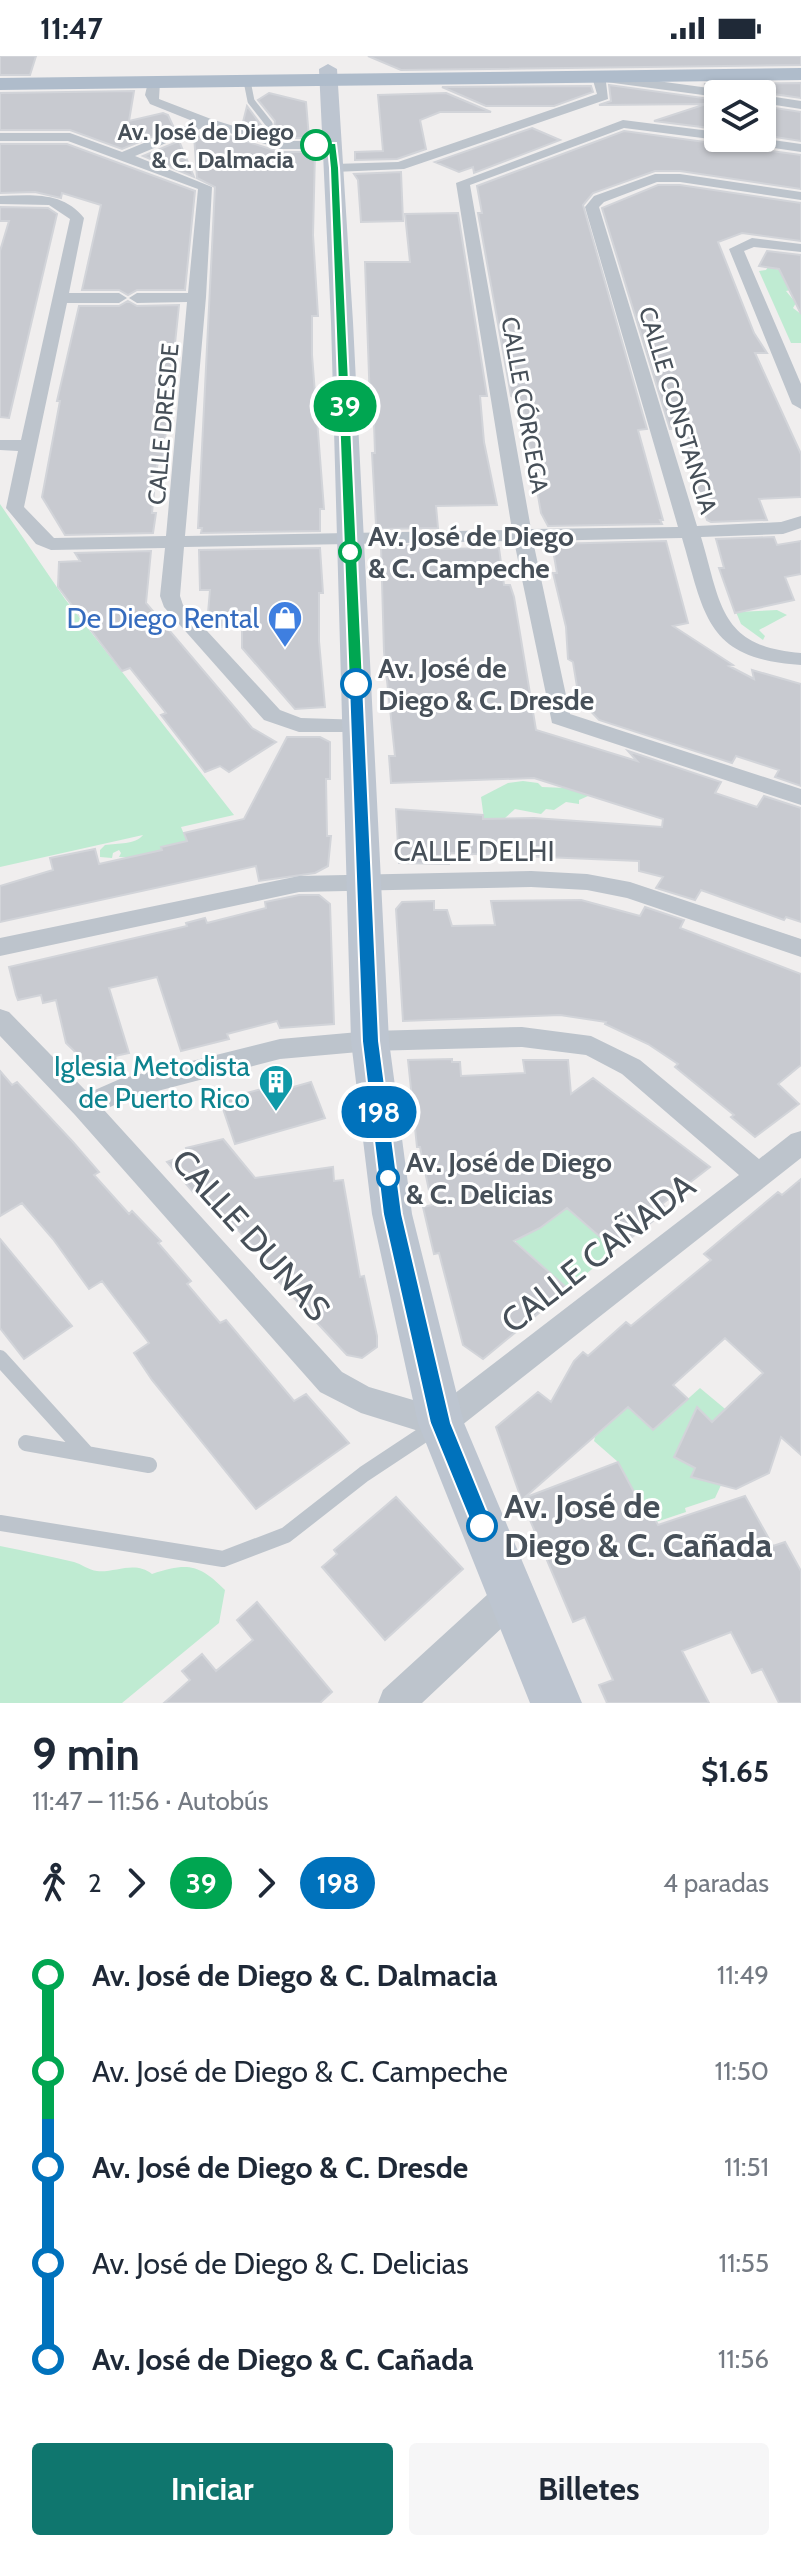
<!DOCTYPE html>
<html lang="es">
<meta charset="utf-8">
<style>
:root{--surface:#fff;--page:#f6f6f7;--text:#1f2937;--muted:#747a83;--accent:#0f766e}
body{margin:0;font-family:Cabin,sans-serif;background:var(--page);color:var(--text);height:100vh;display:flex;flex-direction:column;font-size:30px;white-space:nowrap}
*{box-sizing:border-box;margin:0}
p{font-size:26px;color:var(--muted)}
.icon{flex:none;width:44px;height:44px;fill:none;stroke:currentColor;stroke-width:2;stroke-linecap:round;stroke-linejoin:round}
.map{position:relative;height:1647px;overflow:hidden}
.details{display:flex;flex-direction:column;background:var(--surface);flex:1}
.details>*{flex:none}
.badge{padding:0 16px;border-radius:26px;font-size:28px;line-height:52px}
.tools{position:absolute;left:704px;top:24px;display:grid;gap:16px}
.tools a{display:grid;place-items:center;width:72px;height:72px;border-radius:8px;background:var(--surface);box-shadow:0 2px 6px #0004;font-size:40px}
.map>.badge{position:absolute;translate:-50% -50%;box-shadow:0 0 0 4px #fff}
.legs{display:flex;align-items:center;gap:12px;height:88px;padding:0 32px;font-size:26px}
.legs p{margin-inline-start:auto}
.head{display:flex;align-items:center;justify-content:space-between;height:136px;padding:0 32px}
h1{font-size:44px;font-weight:700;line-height:60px}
.cta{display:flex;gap:16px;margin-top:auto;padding:16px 32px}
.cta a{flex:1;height:92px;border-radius:8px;background:var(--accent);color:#fff;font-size:32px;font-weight:700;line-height:92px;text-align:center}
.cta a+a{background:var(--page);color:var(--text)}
ul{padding:0 32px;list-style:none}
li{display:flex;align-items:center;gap:28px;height:96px;font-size:30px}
li i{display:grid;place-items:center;width:12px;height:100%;margin:0 10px;background:currentColor}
li i::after{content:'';width:20px;height:20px;margin:-10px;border:6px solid;border-radius:50%;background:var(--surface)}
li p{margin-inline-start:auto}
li:first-child i{background:linear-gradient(#0000 50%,currentColor 0)}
li:last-child i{background:linear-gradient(currentColor 50%,#0000 0)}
.status{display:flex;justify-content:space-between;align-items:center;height:56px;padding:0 40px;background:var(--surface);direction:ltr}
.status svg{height:22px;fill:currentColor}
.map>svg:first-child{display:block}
</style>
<div class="status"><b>11:47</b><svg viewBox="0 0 49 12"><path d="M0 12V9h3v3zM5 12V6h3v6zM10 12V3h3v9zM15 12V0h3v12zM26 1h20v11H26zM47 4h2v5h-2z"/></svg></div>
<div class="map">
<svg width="801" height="1647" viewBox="0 0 801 1647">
<rect width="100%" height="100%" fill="#f0eeee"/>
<path fill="#bfebd2" d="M772,205L775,213L789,215L801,232L786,235L796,247L793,252L801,258V287H791L759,215L766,214Z
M0,448L65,543L234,759L181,771L194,803L161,791L165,803C149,801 134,802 119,801L121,797L119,794L113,797L112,802L100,801V794L105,789C118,787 135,789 143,779L0,811Z
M777,554L787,559L759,574L765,580L763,584L741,568L736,556Z
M523,725L538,727L542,731L566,732L587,737L588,740L579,744V748L566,746L554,754L546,753L541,758L515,753L504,763H484L481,741L508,727Z
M567,1152L615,1194L568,1233L514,1184Z
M700,1332L748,1372L709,1382L687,1372L674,1401L695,1412L691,1421L721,1429L715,1442L685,1452L686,1456L656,1466L646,1447L641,1449L618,1406L594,1385L595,1381L629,1350L653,1374Z
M0,1490C25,1495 49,1500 74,1506C81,1508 89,1514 97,1515C115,1517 135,1504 152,1518C187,1507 198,1507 225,1534L219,1567L122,1647H0Z"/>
<path fill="#c8cad0" stroke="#d2d4d9" stroke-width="2" d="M0,0H36L30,19H0Z
M368,0H801V9L401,14Z
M801,27V42L704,28Z
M609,29L718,44V73L654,65L706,48L599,49L611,45Z
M591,30L593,36L554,50H486L442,31Z
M134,35L129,65L163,57L168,59L174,72L122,93L70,74H0V37Z
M269,37L306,46L309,82H282L242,70L247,50L264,73H274L275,65L258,44Z
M446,37L491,56H440L420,64L426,93L397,103L355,104V96L383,95L378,39Z
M762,50L801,56V85L762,79Z
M532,72L560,84L474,117L473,111L459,116L435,106Z
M207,73L280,96H315L313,179L318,260H312V299L324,453H320V475L201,477L202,472H198L215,131L197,122L194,79Z
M624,75L801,99V133L680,115H655L593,137L583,149L647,373L638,374L663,464H660L662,468L548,470L541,457L522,347L511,340L478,157H482L477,130Z
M179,85L194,121L143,100Z
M0,88H67L195,135L185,234H137L128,239L119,234H82L101,149L62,137L61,142L35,136L0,137Z
M401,116L403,165L361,166L358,124L354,118Z
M658,129H680L801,147V185L742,177L718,186L754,277L767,297H755L801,398V441L759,443L767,464L711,466L707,464L679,373H670L602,152Z
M0,151L48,152L57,158L9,362L0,361V195L9,165H0Z
M458,157L487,340H480L484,386L497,449L436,450L438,472L380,473L376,469L372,397H375L374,367L373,347H370L365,206H410L405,158Z
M767,195L801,199V258L779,213L759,210Z
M128,245L137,250L179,249L163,403H159L156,415L152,457H156L153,477L65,479L42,441L60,345H57L79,250H119Z
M774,481L777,489L801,485V518L785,521L794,544L735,557L719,512H724L716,483Z
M666,485L688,567L673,570L733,609L729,610L754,623L752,614L801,628V730L775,721L779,714L736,700L732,707L599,664L579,643L573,606L568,603L566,571L553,517H557L552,488Z
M439,489L440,493L499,492L504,529H510L514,541L536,674L637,705L628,695L721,726L715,737L757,751L764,740L801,752V866L786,861L784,864L701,834L695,844L656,832L663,821L639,815V805L450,797L449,808L399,807L396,753L483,759V763L534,762L662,771L663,763L534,722L391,727L389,700H395L384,596L381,490Z
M320,492L323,537H319V585L325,651L295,653L242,592V570L220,571L221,557H208L210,534H200L199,494Z
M151,495L146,547L252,672L276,686L229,716L220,710L205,716L161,659L166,657L130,612L122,615L58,531L59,506L80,505L75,497Z
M287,681H320L330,686V723H326L327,780H331L328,810L315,817L259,825L256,810L0,866V830L53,814L50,802L95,793L99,808L162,794L161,791L187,785L184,777L244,763Z
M299,839H319L330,848L334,968L280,972L277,965L227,978L229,983L181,995L157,921L109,932L129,997L115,1000L118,1013L98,1018L66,987L56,944L43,947L41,939L18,944L16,939L9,911L187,870L186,867L205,862L207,867L266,852L265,846Z
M581,844L640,860L645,851L684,864L680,872L801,918V1009L778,1028L799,1048L755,1081L731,1061L734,1059L675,1011L678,1008L648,988L605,968L606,966L560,959L403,965L396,853L402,846L434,845V854H447L452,870L495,869L491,845Z
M452,1003V1006H460L461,1020L525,1017L523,1004H568L571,1038L593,1022L710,1111L662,1148L664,1150L648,1161L653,1165L615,1194L567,1152L540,1172L514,1185L568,1233L483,1303L463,1289L439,1197L434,1198L423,1151L432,1149L420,1091H417L408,1004Z
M0,1015L12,1029L17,1026L73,1086L99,1116L94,1119L129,1158L132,1155L161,1185L158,1187L191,1225L187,1228L220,1267L226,1264L294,1345L306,1338L349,1387L256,1453L152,1324L134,1297L149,1287L102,1225L89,1233L53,1183L22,1147L0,1160Z
M288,1026L290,1032L311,1026L325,1062L235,1088L220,1044Z
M223,1083L255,1122L333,1111L334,1125L343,1124L360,1221L364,1220L377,1280V1291L362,1302L347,1299L279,1226L280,1219L199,1132L193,1136L167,1106L188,1098L186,1092Z
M801,1123V1399L781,1381L769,1417L736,1433L691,1421L695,1412L674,1401L697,1351L712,1366L763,1317L725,1282L673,1329L688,1343L653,1374L628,1351L524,1442L618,1406L641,1449L646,1447L658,1469L745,1440L773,1490L785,1486L801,1515V1647H779L762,1613L752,1617L731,1576L682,1595L709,1647H607L599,1629L613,1624L585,1561L573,1566L522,1445L496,1371L538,1336L551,1346L574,1305L583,1296L588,1300L626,1266L631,1270L711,1204L704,1198L778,1136L782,1139Z
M0,1183L72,1270L24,1303L0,1272Z
M396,1441L463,1513L385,1584L322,1511L337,1498L334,1494Z
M257,1546L332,1636L320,1647H164L190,1624L182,1615L202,1598L216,1615L253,1584L237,1564Z"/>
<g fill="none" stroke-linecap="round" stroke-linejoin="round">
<path stroke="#bdc4cc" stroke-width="7" d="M247,25L251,45L269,68"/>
<path stroke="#bdc4cc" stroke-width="16" d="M0,1302L87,1398
M26,1387L149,1409
M0,1467L223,1503L286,1479L364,1418L435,1371"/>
<path fill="#bdc4cc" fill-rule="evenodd" d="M598,17L724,34L730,38H718V41L606,26L608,43L404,113L334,116L327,112L334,108L398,106L597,38L592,21Z
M154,22L160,26L159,43L211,63L282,85H333L340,89L333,93H281L207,70L135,100L212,131L206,241L185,480L512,474L456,127L623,64L718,76V82H723L718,84L624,72L470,129L531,473L678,471L585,151L594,140L655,118H680L801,136V144L680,126H657L604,146L599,151L697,470L781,466L801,460V472L783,478L701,481C721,547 719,591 801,597V609C706,603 705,560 682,482L533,485L570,658L801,733V749L552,667L514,485L184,491L180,540L183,549L280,654L301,662L365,664L368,669L357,676H299L264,664L164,551L160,540L165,492L51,494L36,488L6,452L18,395L0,394V384H21L70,163L49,149L0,148V140C31,139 63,135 84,162L69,237H119L127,242L119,247H67L24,451L54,482L166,480L187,246L137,247L129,242L137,237H188L198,133L68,85H0V77H70L122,96L195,66L150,48L145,39L148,26Z
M762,39L801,45V53L762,47Z
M725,82H759L801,88V96L732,86Z
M752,182L801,188V196L754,191L744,195L801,328V353L792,348L729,193Z
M531,815L587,818L630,826L801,883V901L627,842L587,834L531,831L299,836L0,900V882L299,820Z
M0,953L9,956L88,1037L120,1023L280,983L370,975L522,971L591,980L640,1004L759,1103L791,1078L801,1075V1102L452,1377L441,1382L361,1357L320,1336L75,1059L0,980ZM522,991L586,999L622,1018L739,1119L437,1351L369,1331L342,1316L104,1054L127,1043L280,1003L370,995Z
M511,1523L523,1528L528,1540L523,1552L422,1647H378L383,1634L499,1528Z"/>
<path fill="#bdc5d0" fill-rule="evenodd" d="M328,8L337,13L353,266L389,985L412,1158L464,1367L582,1647H530L418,1367L372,1158L351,985L331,266L319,13Z"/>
<path fill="#afbccb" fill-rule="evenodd" d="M801,12V24L0,34V22Z"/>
</g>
<path fill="#00a651" stroke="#fff" stroke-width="2" d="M316,87H336L339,112L363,628L356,632L349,628L330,112L328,92L313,91Z"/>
<path fill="#0072bc" stroke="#fff" stroke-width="2" d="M356,624L363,628L379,985L402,1158L451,1367L493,1470L490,1477L482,1480L475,1477L430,1367L383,1158L362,985L349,628Z"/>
<defs>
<symbol id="shop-pin" viewBox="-11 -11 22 30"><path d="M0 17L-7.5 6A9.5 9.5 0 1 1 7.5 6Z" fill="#3f7fe0" stroke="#fff"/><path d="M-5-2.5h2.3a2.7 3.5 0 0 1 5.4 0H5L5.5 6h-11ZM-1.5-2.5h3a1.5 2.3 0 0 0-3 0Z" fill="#fff"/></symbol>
<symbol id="building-pin" viewBox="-11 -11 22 30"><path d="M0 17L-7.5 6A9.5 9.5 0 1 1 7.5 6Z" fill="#0f9aa8" stroke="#fff"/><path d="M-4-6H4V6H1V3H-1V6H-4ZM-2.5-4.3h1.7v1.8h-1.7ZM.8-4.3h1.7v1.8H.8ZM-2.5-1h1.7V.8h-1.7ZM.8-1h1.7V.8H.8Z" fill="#fff"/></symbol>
</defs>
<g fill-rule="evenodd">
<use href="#shop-pin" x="265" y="542" width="40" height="54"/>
<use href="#building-pin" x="256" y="1006" width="40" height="54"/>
</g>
<g fill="#fff" stroke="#00a651" stroke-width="4">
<circle cx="316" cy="89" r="14"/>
<circle cx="350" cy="496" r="10"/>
</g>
<g fill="#fff" stroke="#0072bc" stroke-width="4">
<circle cx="356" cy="628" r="14"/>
<circle cx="388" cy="1122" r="10"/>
<circle cx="482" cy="1470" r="14"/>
</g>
<g text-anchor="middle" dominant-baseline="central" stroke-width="6" stroke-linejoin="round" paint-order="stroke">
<g font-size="24" font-weight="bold" fill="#475059" stroke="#fff" text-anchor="end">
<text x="294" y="75">Av. José de Diego<tspan x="294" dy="28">&amp; C. Dalmacia</tspan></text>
</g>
<g font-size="24" fill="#475059" stroke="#fff">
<text transform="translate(525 349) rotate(80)">CALLE CÓRCEGA</text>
<text transform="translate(678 354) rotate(73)">CALLE CONSTANCIA</text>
<text transform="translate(163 368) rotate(-85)">CALLE DRESDE</text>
</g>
<g font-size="28" font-weight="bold" fill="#475059" stroke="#fff" text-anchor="start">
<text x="368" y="480">Av. José de Diego<tspan x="368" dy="32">&amp; C. Campeche</tspan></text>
<text x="378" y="612">Av. José de<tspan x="378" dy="32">Diego &amp; C. Dresde</tspan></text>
<text x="406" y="1106">Av. José de Diego<tspan x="406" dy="32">&amp; C. Delicias</tspan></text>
</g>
<g font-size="28" fill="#366cbe" stroke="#fff" text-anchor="end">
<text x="259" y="562">De Diego Rental</text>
</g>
<g font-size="28" fill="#475059" stroke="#fff">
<text x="474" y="795">CALLE DELHI</text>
</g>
<g font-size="28" fill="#0d838f" stroke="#fff" text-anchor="end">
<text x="250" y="1010">Iglesia Metodista<tspan x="250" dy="32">de Puerto Rico</tspan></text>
</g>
<g font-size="34" fill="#475059" stroke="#fff">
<text transform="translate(251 1179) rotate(48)">CALLE DUNAS</text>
<text transform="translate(598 1197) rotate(-38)">CALLE CAÑADA</text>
</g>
<g font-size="34" font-weight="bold" fill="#475059" stroke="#fff" text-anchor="start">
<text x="504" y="1450">Av. José de<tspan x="504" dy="39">Diego &amp; C. Cañada</tspan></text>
</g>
</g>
</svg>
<div class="tools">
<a><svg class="icon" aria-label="layers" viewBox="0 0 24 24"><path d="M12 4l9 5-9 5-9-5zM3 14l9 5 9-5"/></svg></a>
</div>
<b class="badge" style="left:345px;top:350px;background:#00a651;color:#fff">39</b>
<b class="badge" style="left:379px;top:1056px;background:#0072bc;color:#fff">198</b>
</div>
<section class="details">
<div class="head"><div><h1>9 min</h1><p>11:47 – 11:56 · Autobús</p></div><b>$1.65</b></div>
<div class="legs"><svg class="icon" aria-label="walk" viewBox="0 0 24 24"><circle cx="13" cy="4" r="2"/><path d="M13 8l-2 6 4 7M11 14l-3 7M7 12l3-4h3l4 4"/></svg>2<svg class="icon" aria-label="forward" viewBox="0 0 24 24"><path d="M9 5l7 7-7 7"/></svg><b class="badge" style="background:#00a651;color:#fff">39</b><svg class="icon" aria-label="forward" viewBox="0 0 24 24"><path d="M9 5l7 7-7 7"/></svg><b class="badge" style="background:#0072bc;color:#fff">198</b><p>4 paradas</p></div>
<ul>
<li><i style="color:#00a651"></i><b>Av. José de Diego &amp; C. Dalmacia</b><p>11:49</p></li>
<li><i style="color:#00a651"></i><span>Av. José de Diego &amp; C. Campeche</span><p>11:50</p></li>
<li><i style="color:#0072bc"></i><b>Av. José de Diego &amp; C. Dresde</b><p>11:51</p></li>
<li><i style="color:#0072bc"></i><span>Av. José de Diego &amp; C. Delicias</span><p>11:55</p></li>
<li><i style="color:#0072bc"></i><b>Av. José de Diego &amp; C. Cañada</b><p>11:56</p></li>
</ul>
<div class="cta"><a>Iniciar</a><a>Billetes</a></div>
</section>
